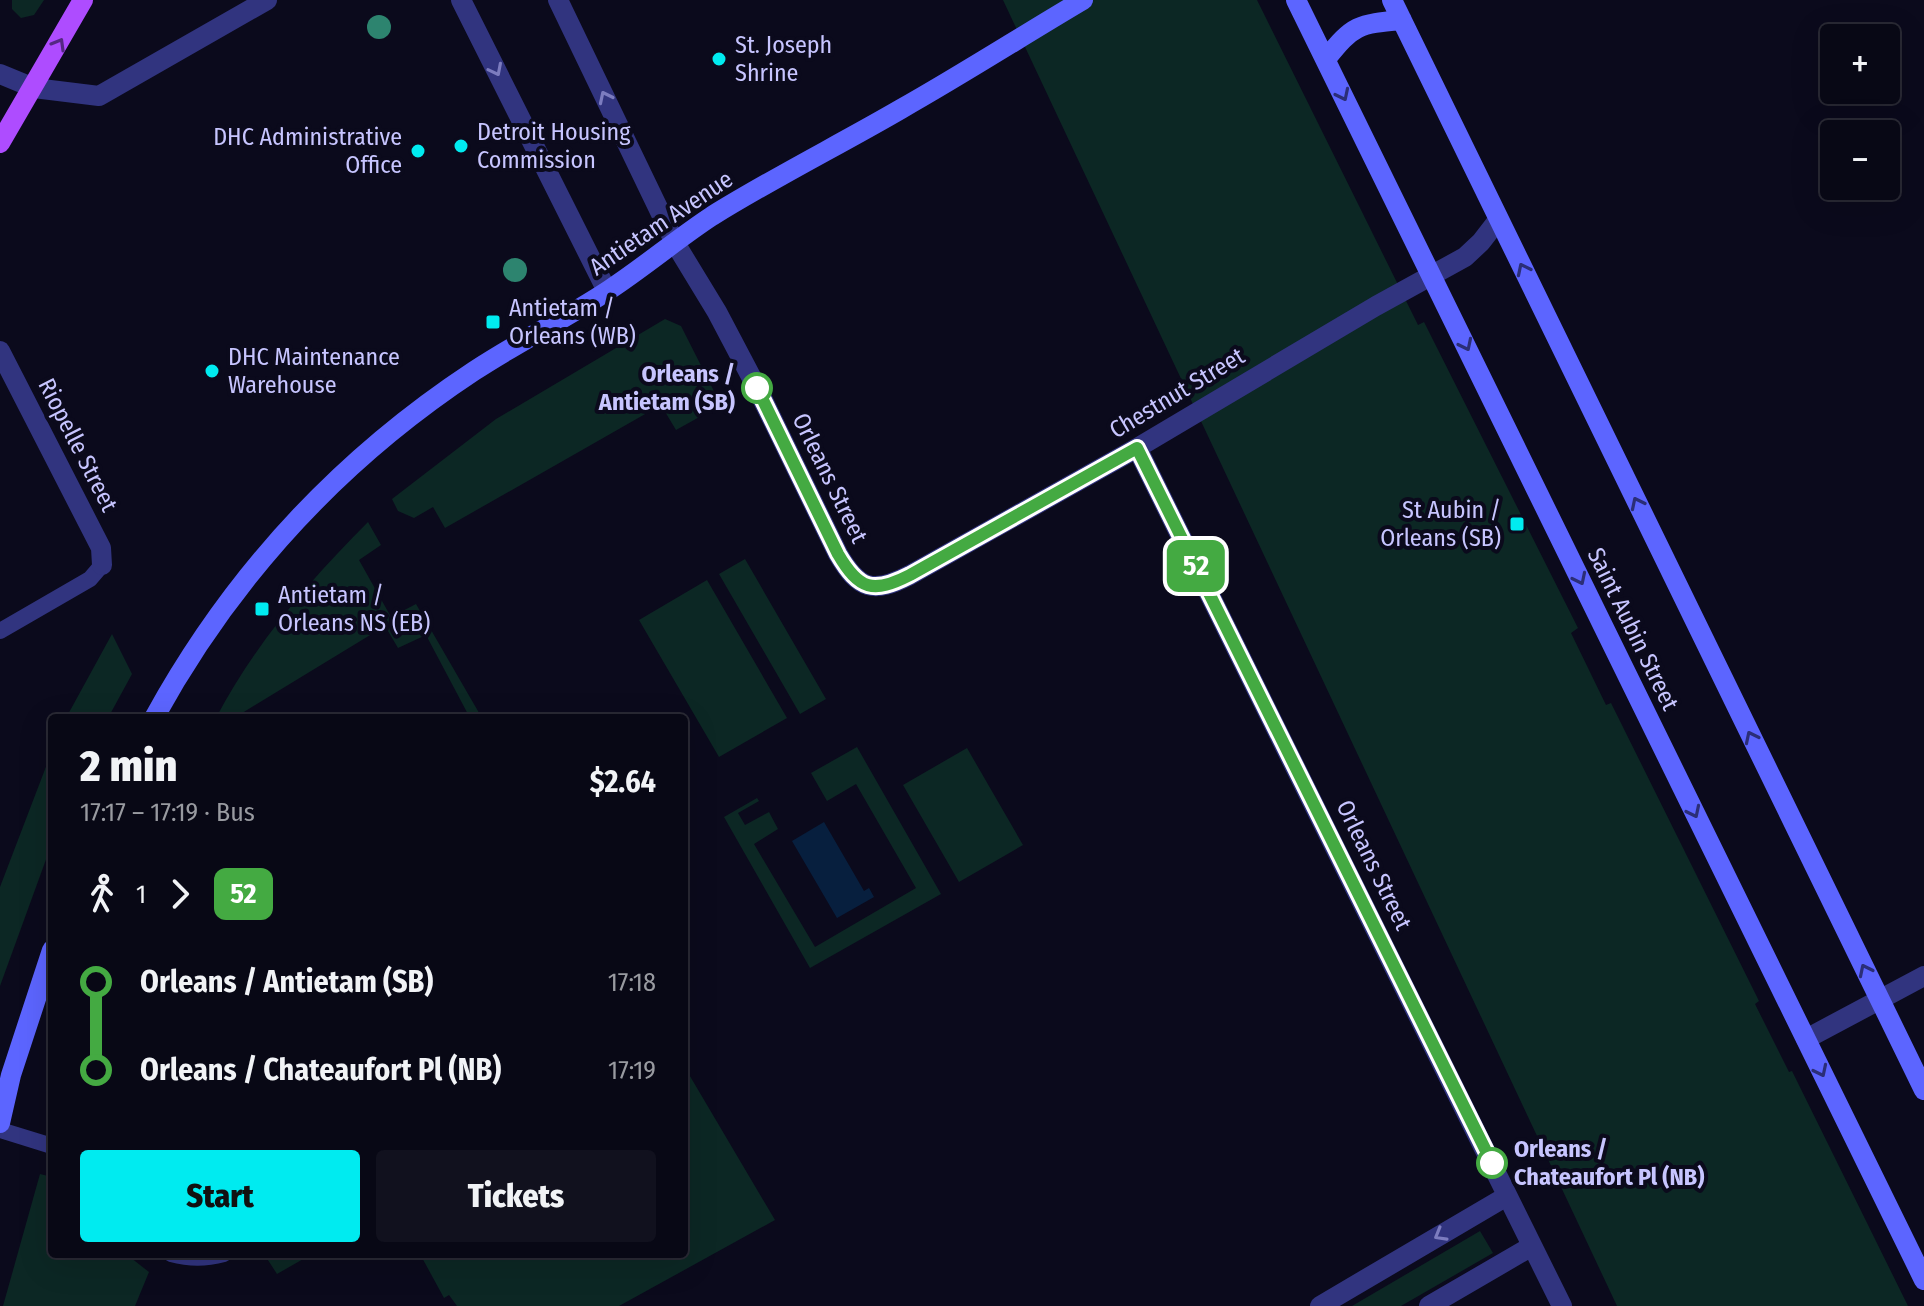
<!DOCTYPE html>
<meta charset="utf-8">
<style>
:root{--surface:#080815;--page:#11111e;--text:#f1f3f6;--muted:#989aa0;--line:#292934;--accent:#00ebf0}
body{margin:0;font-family:"Fira Sans Condensed",sans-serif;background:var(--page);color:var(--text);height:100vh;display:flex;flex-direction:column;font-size:30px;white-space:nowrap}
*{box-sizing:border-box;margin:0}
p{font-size:26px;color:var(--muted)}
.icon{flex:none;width:44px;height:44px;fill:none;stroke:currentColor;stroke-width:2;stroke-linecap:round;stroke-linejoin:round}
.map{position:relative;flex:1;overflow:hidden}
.details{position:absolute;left:48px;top:714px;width:640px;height:544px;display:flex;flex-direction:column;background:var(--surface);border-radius:8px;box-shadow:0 8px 32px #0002,0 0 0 2px var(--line)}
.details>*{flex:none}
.badge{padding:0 16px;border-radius:12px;font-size:28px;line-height:52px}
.controls{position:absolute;left:1820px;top:24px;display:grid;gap:16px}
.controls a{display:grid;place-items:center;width:80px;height:80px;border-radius:8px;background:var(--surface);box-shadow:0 8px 32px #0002,0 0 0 2px var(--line);font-size:40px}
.map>.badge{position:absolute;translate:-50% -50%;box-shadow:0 0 0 4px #fff}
.legs{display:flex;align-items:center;gap:12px;height:88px;padding:0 32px;font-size:26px}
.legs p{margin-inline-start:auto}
.overview{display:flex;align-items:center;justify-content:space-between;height:136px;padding:0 32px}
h1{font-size:44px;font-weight:800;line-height:60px}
.action{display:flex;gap:16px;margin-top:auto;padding:16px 32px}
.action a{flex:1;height:92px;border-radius:8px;background:var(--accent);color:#111;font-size:32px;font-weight:800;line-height:92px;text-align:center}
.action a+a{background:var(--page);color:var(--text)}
ul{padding:0 32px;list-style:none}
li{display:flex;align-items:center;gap:28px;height:88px;font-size:30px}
li i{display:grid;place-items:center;width:12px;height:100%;margin:0 10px;background:currentColor}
li i::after{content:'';width:20px;height:20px;margin:-10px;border:6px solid;border-radius:50%;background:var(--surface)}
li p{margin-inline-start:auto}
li:first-child i{background:linear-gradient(#0000 50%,currentColor 0)}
li:last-child i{background:linear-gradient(currentColor 50%,#0000 0)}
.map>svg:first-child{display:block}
</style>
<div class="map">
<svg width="1924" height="1306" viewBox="0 0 1924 1306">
<rect width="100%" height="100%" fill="#0b0a1c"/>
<path fill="#0c2724" d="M12,0H44L34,15L21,18L12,9Z
M1003,0H1257L1418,325L1424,322L1578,628L1571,633L1606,705L1611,703L1759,1001L1755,1004L1789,1072L1792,1071L1908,1306H1617Z
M665,319L681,326L721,405L676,430L661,405L445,528L433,507L414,518L398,511L392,499L496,419Z
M368,522L381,545L359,560L391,617L416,604L482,718H470L426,635L398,648L385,626L234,718H216C255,644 309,581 368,522Z
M745,559L826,699L800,714L719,574Z
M707,580L787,718L719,757L639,620Z
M112,634L132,674L108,718H66Z
M857,747L941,894L810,968L724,817L757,798L759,801L738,813L745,825L769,812L778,829L754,844L815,947L916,888L856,784L827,801L811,773Z
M967,748L1023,845L959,882L903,785Z
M52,751V843L0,986V887Z
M684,1066L775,1220L619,1306H457L449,1295L444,1298L420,1254H684Z
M40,1174L52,1177V1254H126L149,1272L135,1306H3Z
M1480,1231L1493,1253L1401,1306H1352Z
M264,1254H312L277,1274Z"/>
<path fill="#071f3e" d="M824,822L864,891L869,888L874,897L837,918L792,841Z"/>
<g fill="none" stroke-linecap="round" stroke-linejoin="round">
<path stroke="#31347f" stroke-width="16" d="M0,631L90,579L102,565
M0,1130L52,1146
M171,1254C190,1259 205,1259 224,1254"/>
<path stroke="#31347f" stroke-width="20" d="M461,0L607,291
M558,0L675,243L717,312L756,386L838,554C859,590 873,594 910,575L1137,448L1376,306L1465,257L1481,242L1498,220
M0,74L34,88L99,96L267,0
M0,351L101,548L102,565
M1137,448L1562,1306
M1806,1039L1924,976
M1320,1306L1507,1196
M1429,1306L1532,1246"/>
<path stroke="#5c65ff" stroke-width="20" d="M1296,0L1924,1280
M1392,0L1924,1090
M1326,59C1353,25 1358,24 1402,20
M154,718C232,576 339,460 474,371C518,342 565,319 609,290C644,267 677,239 712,216C773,178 839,145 901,109C963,74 1022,36 1083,0
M0,1123L11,1075L52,950"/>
<path stroke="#ae4cff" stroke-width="20" d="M0,143L83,0"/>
</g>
<g fill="#2d846f">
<circle cx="379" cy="27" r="12"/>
<circle cx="515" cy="270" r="12"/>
</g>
<defs><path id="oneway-chevron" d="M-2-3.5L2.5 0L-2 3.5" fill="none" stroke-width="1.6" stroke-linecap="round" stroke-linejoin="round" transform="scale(2)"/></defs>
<use stroke="#542882" href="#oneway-chevron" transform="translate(59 44) rotate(-60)"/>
<g stroke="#7c7cbf">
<use href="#oneway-chevron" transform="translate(496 70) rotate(63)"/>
<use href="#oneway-chevron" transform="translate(605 97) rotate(-116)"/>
<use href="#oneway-chevron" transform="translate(1440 1235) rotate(150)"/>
</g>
<g stroke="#2b2e77">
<use href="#oneway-chevron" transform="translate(1343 95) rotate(64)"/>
<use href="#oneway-chevron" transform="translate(1523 269) rotate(-116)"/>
<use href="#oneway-chevron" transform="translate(1466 345) rotate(64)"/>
<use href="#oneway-chevron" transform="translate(1637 503) rotate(-116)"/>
<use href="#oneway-chevron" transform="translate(1580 579) rotate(64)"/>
<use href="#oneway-chevron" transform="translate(1751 737) rotate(-116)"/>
<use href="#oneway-chevron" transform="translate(1694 812) rotate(64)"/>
<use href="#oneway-chevron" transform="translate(1865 970) rotate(-116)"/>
<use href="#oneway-chevron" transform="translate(1821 1071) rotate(64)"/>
</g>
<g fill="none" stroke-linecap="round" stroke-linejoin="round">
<defs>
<path id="line-1" d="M757,388L838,554C859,590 873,594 910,575L1137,448L1492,1163"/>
</defs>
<use href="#line-1" stroke="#fff" stroke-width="18"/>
<use href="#line-1" stroke="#44aa42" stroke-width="12"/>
</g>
<g fill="#00ebf0" stroke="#0b0a1c" stroke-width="3">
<circle cx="719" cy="59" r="8"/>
<circle cx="461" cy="146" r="8"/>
<circle cx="418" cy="151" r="8"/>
<rect x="485" y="314" width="16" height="16" rx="4"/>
<circle cx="212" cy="371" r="8"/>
<rect x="1509" y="516" width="16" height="16" rx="4"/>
<rect x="254" y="601" width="16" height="16" rx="4"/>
</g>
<g fill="#fff" stroke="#44aa42" stroke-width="4">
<circle cx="757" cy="388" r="14"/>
<circle cx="1492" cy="1163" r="14"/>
</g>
<g text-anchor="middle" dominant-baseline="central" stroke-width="8" stroke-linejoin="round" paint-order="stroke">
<g font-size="24" fill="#c7c5ff" stroke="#0b0a1c" text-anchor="start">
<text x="735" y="45">St. Joseph<tspan x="735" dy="28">Shrine</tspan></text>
<text x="477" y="132">Detroit Housing<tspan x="477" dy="28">Commission</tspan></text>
<text x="402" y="137" text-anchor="end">DHC Administrative<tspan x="402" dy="28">Office</tspan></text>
<text x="509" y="308">Antietam /<tspan x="509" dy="28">Orleans (WB)</tspan></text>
<text x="228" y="357">DHC Maintenance<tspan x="228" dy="28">Warehouse</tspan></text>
<text x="1501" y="510" text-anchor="end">St Aubin /<tspan x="1501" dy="28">Orleans (SB)</tspan></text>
<text x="278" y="595">Antietam /<tspan x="278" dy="28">Orleans NS (EB)</tspan></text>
</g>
<g font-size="24" fill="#c7c5ff" stroke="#0b0a1c">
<text transform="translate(661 223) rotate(-34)">Antietam Avenue</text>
<text transform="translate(1177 393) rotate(-31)">Chestnut Street</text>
<text transform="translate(78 445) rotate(63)">Riopelle Street</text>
<text transform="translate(830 478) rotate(64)">Orleans Street</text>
<text transform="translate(1633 629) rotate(64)">Saint Aubin Street</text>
<text transform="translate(1374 865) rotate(64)">Orleans Street</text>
</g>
<g font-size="24" font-weight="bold" fill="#c7c5ff" stroke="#0b0a1c" text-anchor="end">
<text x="735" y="374">Orleans /<tspan x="735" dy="28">Antietam (SB)</tspan></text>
<text x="1514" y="1149" text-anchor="start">Orleans /<tspan x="1514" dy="28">Chateaufort Pl (NB)</tspan></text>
</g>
</g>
</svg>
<div class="controls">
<a>+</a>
<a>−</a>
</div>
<b class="badge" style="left:1196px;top:566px;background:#44aa42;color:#fff">52</b>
<section class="details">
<div class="overview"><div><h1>2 min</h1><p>17:17 – 17:19 · Bus</p></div><b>$2.64</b></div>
<div class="legs"><svg class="icon" aria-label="walk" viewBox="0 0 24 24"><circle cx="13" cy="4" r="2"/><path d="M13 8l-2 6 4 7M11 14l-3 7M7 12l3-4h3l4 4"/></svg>1<svg class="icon" aria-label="forward" viewBox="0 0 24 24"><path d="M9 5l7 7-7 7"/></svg><b class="badge" style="background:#44aa42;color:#fff">52</b></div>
<ul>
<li><i style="color:#44aa42"></i><b>Orleans / Antietam (SB)</b><p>17:18</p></li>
<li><i style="color:#44aa42"></i><b>Orleans / Chateaufort Pl (NB)</b><p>17:19</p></li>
</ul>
<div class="action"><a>Start</a><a>Tickets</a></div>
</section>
</div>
